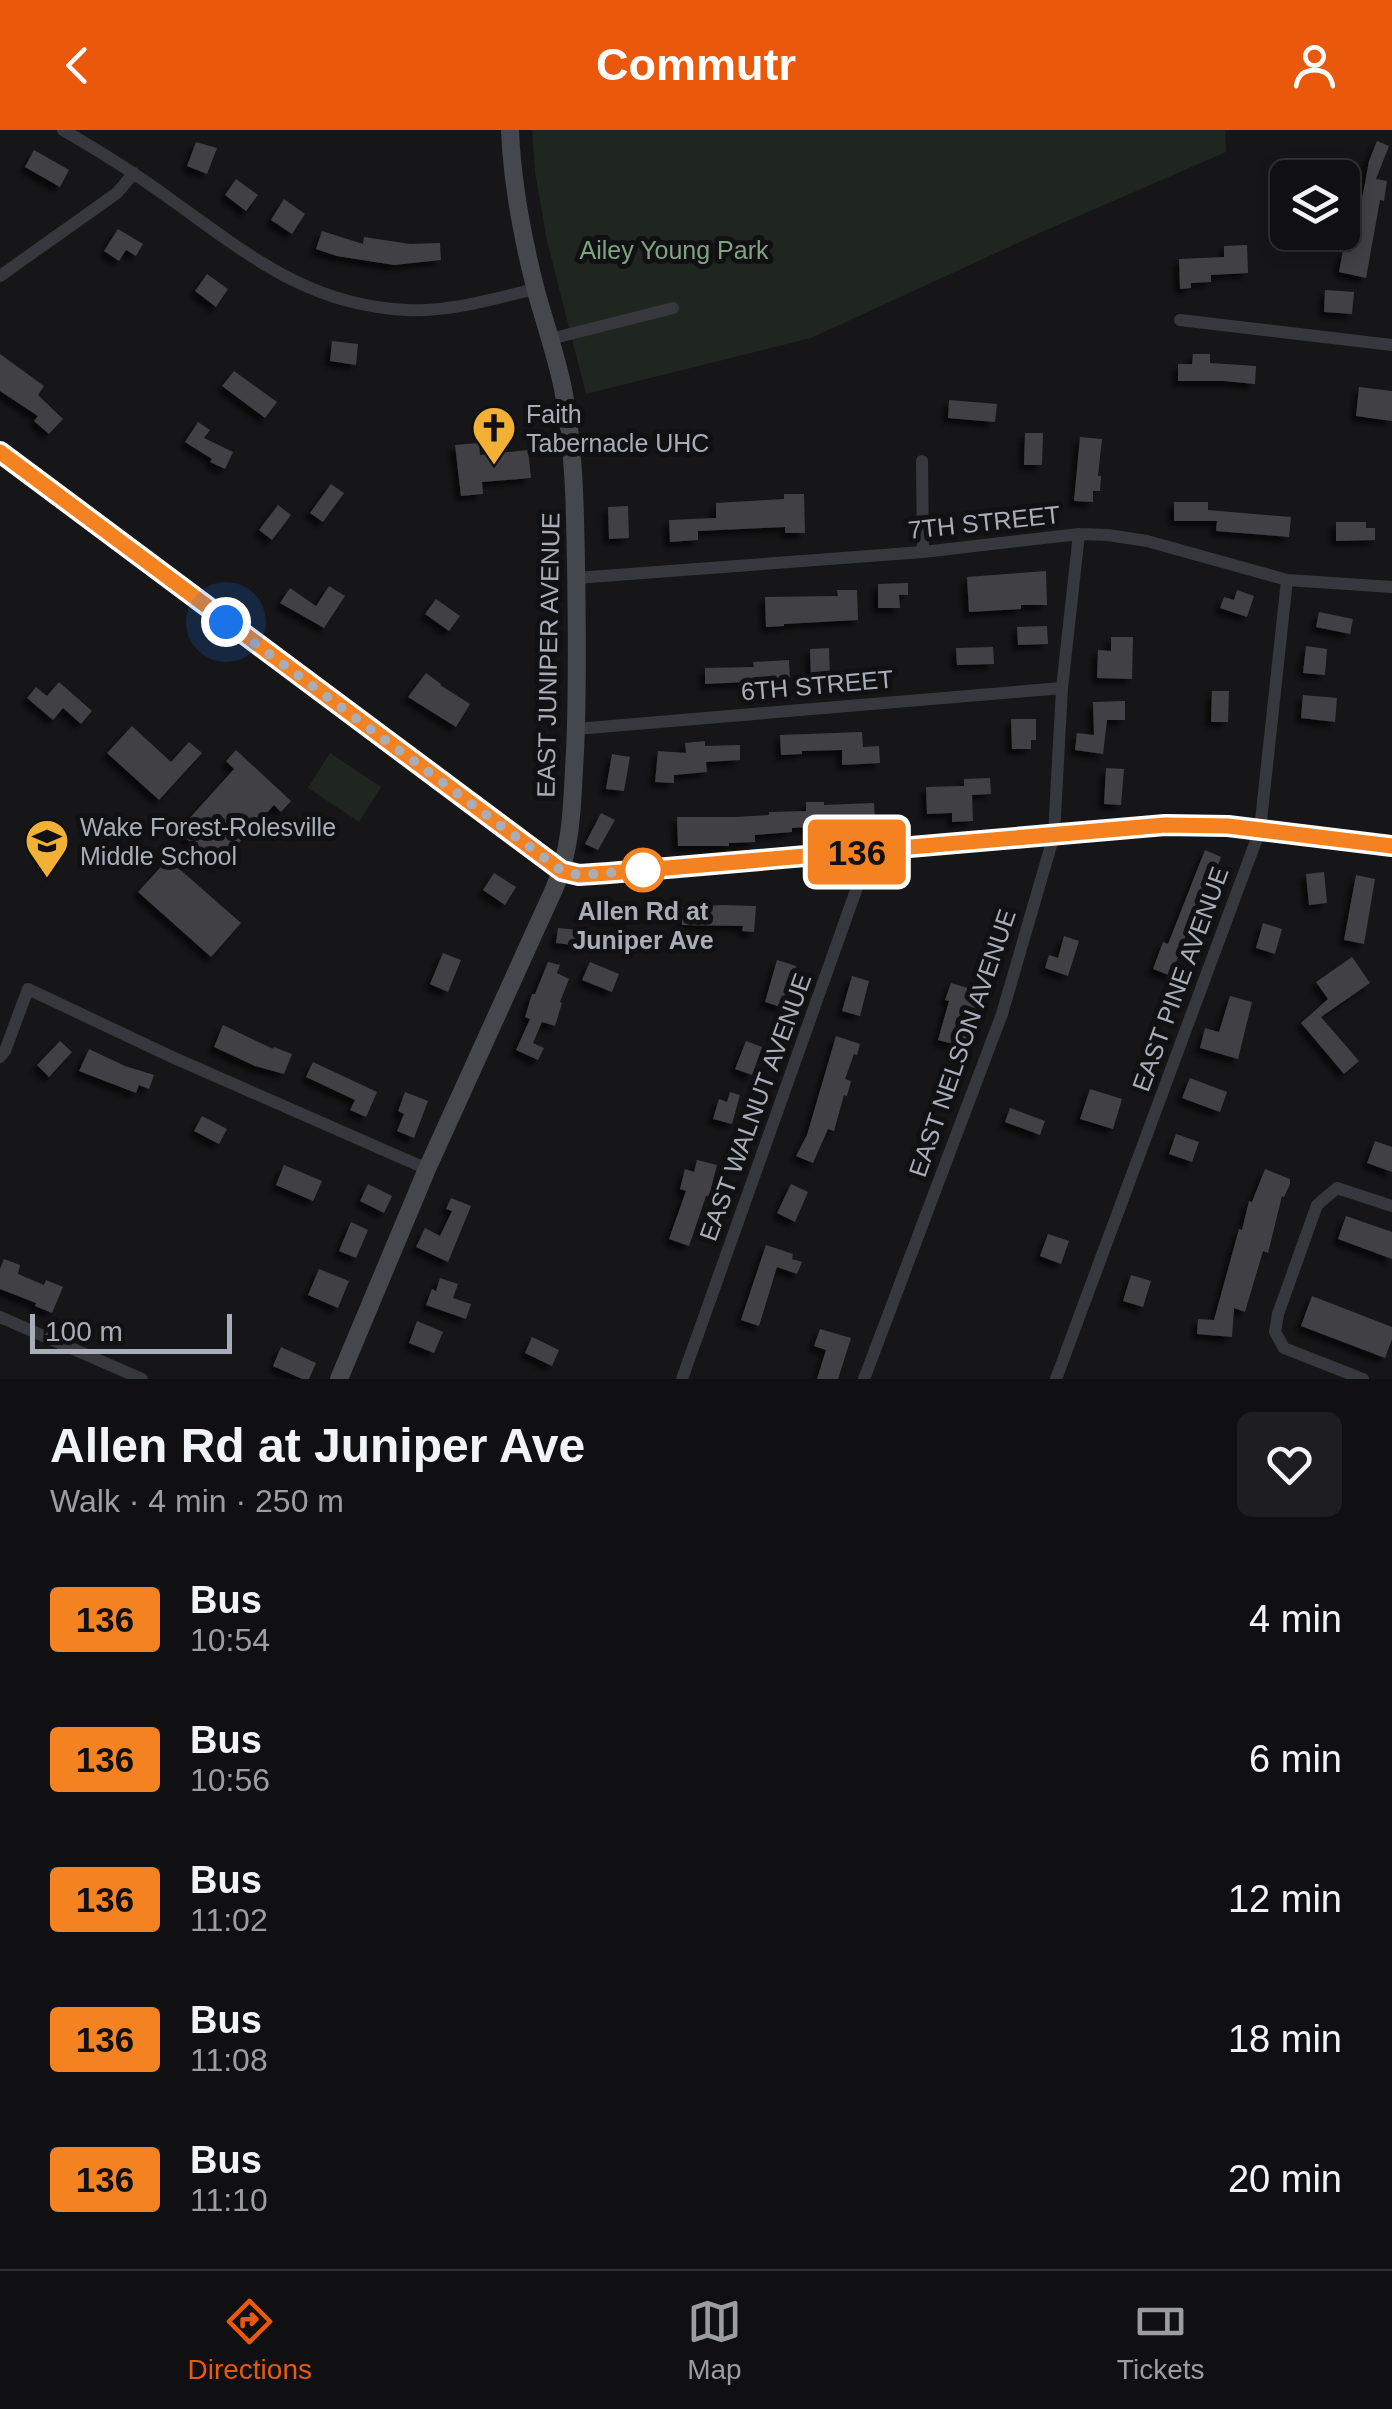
<!DOCTYPE html>
<meta charset="utf-8">
<style>
:root{--surface:#101012;--page:#1e1e20;--text:#f1f3f6;--muted:#9c9d9f;--line:#303032;--accent:#ea580c}
body{margin:0;font-family:Arial,sans-serif;background:var(--page);color:var(--text);height:100vh;display:flex;flex-direction:column;font-size:38px;white-space:nowrap}
*{box-sizing:border-box;margin:0}
p{font-size:32px;color:var(--muted)}
.icon{flex:none;width:55px;height:55px;fill:none;stroke:currentColor;stroke-width:2;stroke-linecap:round;stroke-linejoin:round}
.map{position:relative;height:1249px;overflow:hidden}
.details{display:flex;flex-direction:column;background:var(--surface);flex:1}
.details>*{flex:none}
.badge{padding:0 20px;border-radius:8px;font-size:35px;line-height:65px}
.controls{position:absolute;left:1270px;top:30px;display:grid;gap:20px}
.controls a{display:grid;place-items:center;width:90px;height:90px;border-radius:15px;background:var(--surface);box-shadow:0 5px 15px #0003,0 0 0 2px var(--line);font-size:50px}
.scale{position:absolute;left:30px;bottom:25px;width:202px;box-sizing:border-box;padding-left:10px;border:5px solid #a8adb8;border-top:0;font-size:28px;line-height:35px;white-space:nowrap;color:#a8adb8;-webkit-text-stroke:8px #111113;paint-order:stroke}
.you{position:absolute;width:50px;height:50px;margin:-25px;border:8px solid #fff;border-radius:50%;background:#1a73e8;box-shadow:0 0 0 15px #1a73e833}
.map>.badge{position:absolute;translate:-50% -50%;box-shadow:0 0 0 5px #fff}
.round{display:grid;place-items:center;flex:none;width:105px;height:105px;border-radius:15px;background:var(--page)}
.overview{display:flex;align-items:center;justify-content:space-between;height:170px;padding:0 50px}
h1{font-size:48px;font-weight:600;line-height:75px}
ul{padding:0;list-style:none}
li{display:flex;align-items:center;gap:30px;height:140px;padding:0 50px}
li div{flex:1}
li b{display:block;font-size:38px}
li em{font-style:normal}
li .badge{min-width:110px;font-weight:700;text-align:center}
header{display:flex;justify-content:space-between;align-items:center;height:130px;padding:0 50px;background:var(--accent);color:#fff;font-size:45px;font-weight:600}
.dock{display:flex;justify-content:space-around;align-items:center;height:140px;border-top:2px solid var(--line);background:var(--surface);font-size:28px;color:var(--muted)}
.dock a{display:grid;justify-items:center;gap:5px}
.dock .selected{color:var(--accent)}
.map>svg:first-child{display:block}
</style>
<header><svg class="icon" aria-label="back" viewBox="0 0 24 24"><path d="M15 5l-7 7 7 7"/></svg>Commutr<svg class="icon" aria-label="person" viewBox="0 0 24 24"><circle cx="12" cy="8" r="4"/><path d="M4 21q1-7 8-7t8 7"/></svg></header>
<div class="map">
<svg width="1392" height="1249" viewBox="0 0 1392 1249">
<defs>
<filter id="shadow"><feDropShadow dx="-5.5" dy="5.5" stdDeviation="2.5" flood-color="#0009"/></filter>
</defs>
<rect width="100%" height="100%" fill="#161618"/>
<path fill="#1e261f" d="M532,0H1225L1226,22L1035,105L811,208L586,264L547,111L535,42Z
M330,623L381,657L359,692L308,658Z"/>
<path fill="#404145" filter="url(#shadow)" d="M1377,11L1389,16L1376,49L1387,51L1384,71L1380,70L1366,148L1339,142L1343,120L1350,122L1354,97L1347,96L1349,83L1359,85L1369,31Z
M196,12L217,18L207,44L187,36Z
M34,20L69,40L60,57L25,37Z
M236,49L258,65L246,81L225,65Z
M284,69L305,84L292,104L271,90Z
M118,99L143,114L136,126L126,120L119,131L104,121Z
M322,101L363,114L364,107L410,114L440,113L441,130L394,135L337,126L316,119Z
M1247,115L1248,143L1211,145V152L1191,153V158L1180,159L1179,129L1224,127V116Z
M207,144L228,159L216,177L195,161Z
M1325,160L1354,162L1352,184L1324,182Z
M332,211L358,214L356,235L330,231Z
M0,224L44,256L38,265L63,289L49,304L34,291L38,286L0,261Z
M1193,224H1210V233L1256,236L1255,254L1224,251H1178V234H1192Z
M234,241L277,272L265,288L222,256Z
M1359,257L1392,261V291L1356,286Z
M949,270L997,274L995,292L948,288Z
M198,292L210,300L204,308L233,322L225,339L210,332L212,329L185,312Z
M1025,303H1043L1042,335H1024Z
M1080,307L1102,309L1098,346H1101L1100,361H1093V372L1074,371Z
M479,313L480,325L528,320L531,348L482,352L483,364L461,366L455,315Z
M331,354L344,363L323,392L310,383Z
M784,364H804L805,403H785V397L698,401V410L670,412L669,390L716,388V373L784,369Z
M1174,372H1208V380L1291,387L1289,407L1216,401L1217,391H1174Z
M278,375L291,385L272,410L259,400Z
M628,376L629,408L609,409L608,377Z
M1336,392H1366V398H1375V410L1336,411Z
M1046,441L1047,475H1021V479L969,482L967,447Z
M908,453V465H899L900,478H878V454Z
M329,456L345,466L324,498L280,473L290,458L316,476Z
M837,460H857L858,490L784,494V496L766,497L765,467L838,466Z
M1237,460L1254,466L1247,487L1220,478L1224,467L1234,470Z
M436,469L460,486L449,501L425,484Z
M1319,482L1353,489L1350,504L1316,497Z
M1047,496L1048,514L1018,515L1017,497Z
M1111,507H1133L1132,549L1097,548L1098,520L1111,521Z
M1306,516L1327,519L1325,545L1303,543Z
M993,517L994,534L957,535L956,518Z
M829,518L830,548L811,549L810,519Z
M789,530L790,550L705,554V538L754,537L753,532Z
M426,543L441,554L440,555L470,574L456,597L408,567Z
M59,552L92,581L81,594L63,578L53,590L27,568L36,557L47,566Z
M1212,561H1229L1228,592H1211Z
M1303,565L1337,568L1335,592L1301,588Z
M1125,571V590H1107L1103,624L1075,620L1077,603L1094,605L1093,572Z
M1011,589H1036V610H1031V619H1012Z
M132,596L171,632L189,612L202,623L159,670L107,623Z
M862,602L863,617L879,616L880,633L842,635V620L802,621V624L781,625L780,605Z
M705,611V616L740,615V630L706,632L707,642L674,645V653L655,652L658,621L686,623L685,613Z
M236,620L291,671L281,682L274,675L217,737L178,701L234,639L226,631Z
M612,624L630,627L624,661L606,659Z
M1106,638L1124,639L1121,675L1104,674Z
M990,648L991,664L972,665L973,691L952,692V683L927,684L926,657L964,656V649Z
M806,672H824V675L874,673L875,691L825,693V696L792,698V702L755,705V712L729,713V716H678L677,687H736L769,685V682L806,681Z
M601,683L615,690L598,720L585,714Z
M1205,720L1221,727L1197,791L1200,792L1194,808L1186,805L1171,846L1153,839L1163,812L1168,814Z
M168,729L241,793L211,827L138,762Z
M1324,742L1327,773L1309,775L1306,744Z
M494,743L516,757L505,775L483,760Z
M1356,745L1375,749L1364,814L1344,810Z
M598,772H628L629,790H598Z
M724,775L756,776L754,802L742,801L743,796L682,795L681,777Z
M1263,793L1282,799L1275,824L1256,818Z
M558,798L590,801L588,817L556,813Z
M1064,806L1079,811L1068,846L1045,838L1049,825L1058,828Z
M443,823L461,830L448,862L430,854Z
M1352,827L1370,853L1321,887L1359,931L1344,944L1301,893L1328,869L1316,852Z
M777,830L796,836L784,878L765,872Z
M548,832L560,835L557,843L569,849L560,872L562,873L555,896L542,892L533,913L544,918L538,930L516,920L530,889L525,887L532,864H535Z
M590,832L619,844L612,862L582,850Z
M852,846L869,851L860,886L842,881Z
M951,853L981,862L964,917L938,910L949,871L945,870Z
M1230,866L1252,872L1238,929L1200,918L1205,898L1219,902Z
M223,895L273,919L274,917L292,924L284,944L255,936L214,917Z
M836,906L860,914L857,925L854,924L845,949L851,951L847,966L844,965L834,1001L828,999L813,1033L796,1026L807,1005Z
M60,911L72,922L49,947L37,935Z
M746,911L762,917L752,945L735,939Z
M89,919L125,936L154,945L149,959L139,955L136,963L79,941Z
M313,932L377,962L366,987L350,980L355,970L306,947Z
M1190,948L1227,962L1220,982L1182,968Z
M1090,959L1122,969L1113,999L1080,989Z
M405,962L428,971L414,1008L397,1001L404,984L398,981Z
M730,962L740,965L732,994L713,989L719,969L727,972Z
M1010,978L1045,991L1040,1005L1005,992Z
M202,986L227,999L219,1014L194,1001Z
M1176,1004L1199,1012L1192,1032L1169,1024Z
M1375,1011L1392,1017V1042L1367,1033Z
M697,1030L717,1035L709,1066H706L689,1116L669,1109L686,1061L680,1059L685,1039L694,1042Z
M284,1035L322,1051L313,1071L276,1055Z
M1265,1039L1290,1049V1054L1284,1067L1282,1066L1268,1123L1263,1121L1245,1182L1234,1178L1232,1207L1197,1204L1198,1189L1214,1190L1239,1099L1242,1100L1249,1071L1252,1072Z
M368,1054L392,1066L384,1083L360,1071Z
M791,1054L808,1062L795,1092L777,1083Z
M451,1068L471,1076L448,1132L416,1117L425,1098L440,1106L452,1081L446,1079Z
M1346,1086L1392,1102V1129L1338,1109Z
M351,1092L368,1100L356,1128L339,1121Z
M1048,1104L1069,1111L1061,1134L1040,1126Z
M766,1115L793,1124L792,1129L802,1132L797,1144L777,1137L759,1196L741,1190Z
M4,1129L20,1135L18,1144L44,1155L46,1150L63,1157L52,1183L35,1176L36,1173L0,1159V1139Z
M319,1139L349,1151L338,1178L308,1165Z
M1131,1145L1151,1151L1143,1177L1123,1171Z
M440,1148L458,1154L453,1168L471,1174L466,1189L426,1175L432,1159L436,1161Z
M1312,1166L1392,1197V1209L1385,1228L1301,1196Z
M417,1191L443,1202L434,1223L409,1213Z
M820,1199L851,1208L838,1249H817L826,1220L814,1216Z
M532,1207L559,1220L552,1236L525,1223Z
M281,1217L316,1233L309,1249H302L273,1236Z"/>
<g fill="none" stroke-linecap="round" stroke-linejoin="round">
<path stroke="#37383d" stroke-width="12" d="M63,0C101,22 138,45 173,71C249,125 309,176 407,180C450,182 493,169 535,159
M0,146L117,63L134,43
M1180,190L1392,215
M550,209L673,178
M0,322L562,741
M922,331L923,422
M576,448L923,422L1079,404L1108,405L1147,411L1287,450L1392,457
M576,599L1062,558
M0,927L5,921L28,859L172,927L427,1039
M0,1187L142,1249
M682,1249L870,721
M864,1249L1002,884L1054,705L1062,558L1079,404
M1056,1249L1260,700L1287,450
M1363,1249L1284,1218L1275,1202L1278,1184L1317,1075L1337,1058L1392,1076"/>
<path stroke="#45474d" stroke-width="18" d="M562,741L579,745L609,743L1165,695L1228,697L1392,716
M339,1249L427,1039L555,757C573,714 572,668 575,622C578,559 577,496 576,433C575,374 574,317 563,259C556,224 544,191 535,157C522,105 512,53 510,0"/>
</g>
<g fill="none" stroke-linecap="round" stroke-linejoin="round">
<defs>
<path id="line" d="M0,322L562,741L579,745L609,743L1165,695L1228,696L1392,716"/>
</defs>
<use href="#line" stroke="#fff" stroke-width="22"/>
<use href="#line" stroke="#f58220" stroke-width="15"/>
<path stroke="#a8adb8" stroke-width="10" stroke-dasharray="0 18" d="M226,492L562,741L579,745L648,740H643"/>
</g>
<defs>
<symbol id="church-pin" viewBox="-11 -11 22 30"><path d="M0 17L-7.5 6A9.5 9.5 0 1 1 7.5 6Z" fill="#f2b134" stroke="#111113"/><path d="M-1.2-6h2.4v3.5h3.3v2.4h-3.3V6h-2.4V-.1h-3.3v-2.4h3.3Z" fill="#111"/></symbol>
<symbol id="school-pin" viewBox="-11 -11 22 30"><path d="M0 17L-7.5 6A9.5 9.5 0 1 1 7.5 6Z" fill="#f2b134" stroke="#111113"/><path d="M0-5L7-2L0 1L-7-2ZM-4 1L0 2.5L4 1V4Q0 6-4 4Z" fill="#111"/></symbol>
</defs>
<g fill-rule="evenodd">
<use href="#church-pin" x="469" y="273" width="50" height="68"/>
<use href="#school-pin" x="22" y="686" width="50" height="68"/>
</g>
<circle fill="#fff" stroke="#f58220" stroke-width="5" cx="643" cy="740" r="20"/>
<g text-anchor="middle" dominant-baseline="central" stroke-width="10" stroke-linejoin="round" paint-order="stroke">
<g font-size="25" fill="#7fa381" stroke="#111113">
<text x="674" y="120">Ailey Young Park</text>
</g>
<g font-size="25" fill="#a8adb8" stroke="#111113" text-anchor="start">
<text x="526" y="284">Faith<tspan x="526" dy="29">Tabernacle UHC</tspan></text>
<text x="80" y="697">Wake Forest-Rolesville<tspan x="80" dy="29">Middle School</tspan></text>
</g>
<g font-size="25" fill="#a8adb8" stroke="#111113">
<text transform="translate(984 392) rotate(-6)">7TH STREET</text>
<text transform="translate(548 525) rotate(-89)">EAST JUNIPER AVENUE</text>
<text transform="translate(817 555) rotate(-5)">6TH STREET</text>
<text transform="translate(1180 849) rotate(-70)">EAST PINE AVENUE</text>
<text transform="translate(962 913) rotate(-71)">EAST NELSON AVENUE</text>
<text transform="translate(755 977) rotate(-70)">EAST WALNUT AVENUE</text>
</g>
<g font-size="25" font-weight="bold" fill="#a8adb8" stroke="#111113">
<text x="643" y="781">Allen Rd at<tspan x="643" dy="29">Juniper Ave</tspan></text>
</g>
</g>
</svg>
<div class="controls">
<a><svg class="icon" aria-label="layers" viewBox="0 0 24 24"><path d="M12 4l9 5-9 5-9-5zM3 14l9 5 9-5"/></svg></a>
</div>
<div class="scale">100 m</div>
<div class="you" style="left:226px;top:492px"></div>
<b class="badge" style="left:857px;top:722px;background:#f58220;color:#111">136</b>
</div>
<section class="details">
<div class="overview"><div><h1>Allen Rd at Juniper Ave</h1><p>Walk · 4 min · 250 m</p></div><a class="round"><svg class="icon" aria-label="heart" viewBox="0 0 24 24"><path d="M12 20l-8-8c-3-5 5-10 8-4 3-6 11-1 8 4z"/></svg></a></div>
<ul>
<li><span class="badge" style="background:#f58220;color:#111">136</span><div><b>Bus</b><p>10:54</p></div><em>4 min</em></li>
<li><span class="badge" style="background:#f58220;color:#111">136</span><div><b>Bus</b><p>10:56</p></div><em>6 min</em></li>
<li><span class="badge" style="background:#f58220;color:#111">136</span><div><b>Bus</b><p>11:02</p></div><em>12 min</em></li>
<li><span class="badge" style="background:#f58220;color:#111">136</span><div><b>Bus</b><p>11:08</p></div><em>18 min</em></li>
<li><span class="badge" style="background:#f58220;color:#111">136</span><div><b>Bus</b><p>11:10</p></div><em>20 min</em></li>
</ul>
</section>
<nav class="dock">
<a class="selected"><svg class="icon" aria-label="directions" viewBox="0 0 24 24"><path d="M12 3l9 9-9 9-9-9zM9 14v-3h6M13 9l2 2-2 2"/></svg>Directions</a>
<a><svg class="icon" aria-label="map" viewBox="0 0 24 24"><path d="M3 6l6-2 6 2 6-2v14l-6 2-6-2-6 2zM9 4v14M15 6v14"/></svg>Map</a>
<a><svg class="icon" aria-label="tickets" viewBox="0 0 24 24"><path d="M3 7h18v10H3zM15 7v10"/></svg>Tickets</a>
</nav>
